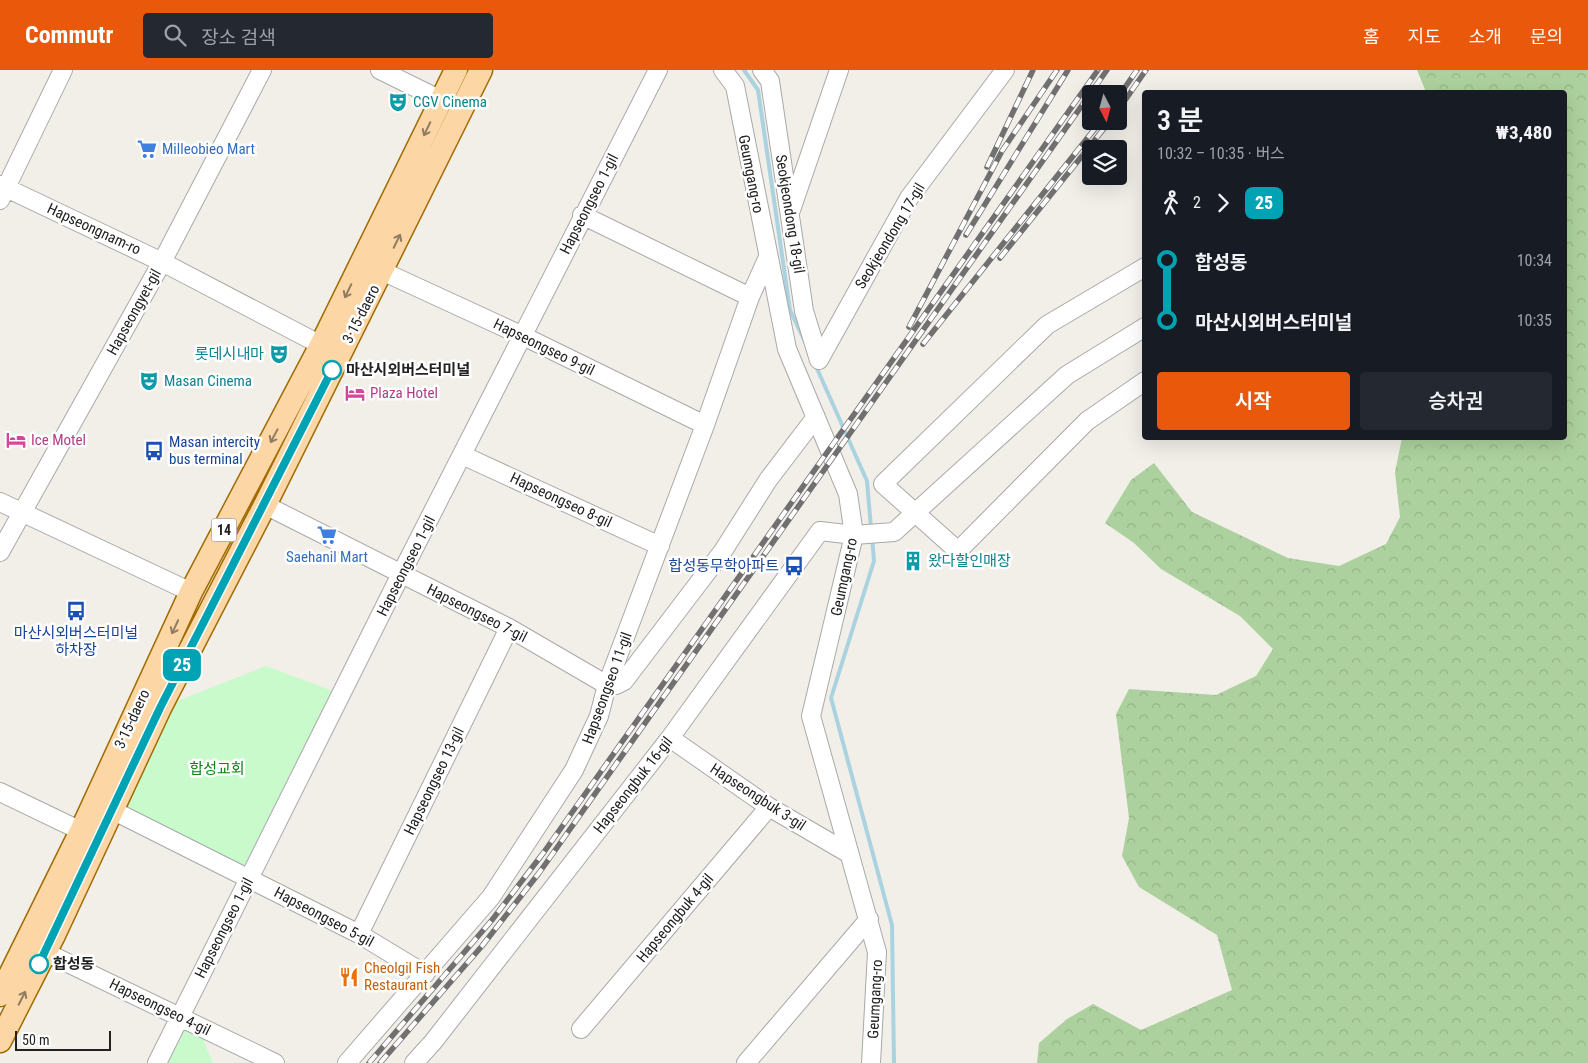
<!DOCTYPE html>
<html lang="ko">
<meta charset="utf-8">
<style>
:root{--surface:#171b24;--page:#242831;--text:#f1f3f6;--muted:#9ea1a6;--accent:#ea580c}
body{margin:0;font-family:"Roboto Condensed","Noto Sans KR",sans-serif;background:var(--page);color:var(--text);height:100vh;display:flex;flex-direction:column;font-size:19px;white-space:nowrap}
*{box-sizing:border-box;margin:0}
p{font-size:16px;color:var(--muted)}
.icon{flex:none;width:28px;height:28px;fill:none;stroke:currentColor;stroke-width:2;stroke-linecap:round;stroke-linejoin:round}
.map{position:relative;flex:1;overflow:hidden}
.details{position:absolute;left:1142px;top:20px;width:425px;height:350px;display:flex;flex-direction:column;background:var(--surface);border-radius:5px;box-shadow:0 5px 20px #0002}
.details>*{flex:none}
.badge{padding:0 10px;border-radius:8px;font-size:18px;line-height:32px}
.needle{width:32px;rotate:174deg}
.fabs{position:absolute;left:1082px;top:15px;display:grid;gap:10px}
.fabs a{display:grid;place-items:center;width:45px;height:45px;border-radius:5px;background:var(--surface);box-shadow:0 5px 20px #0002;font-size:25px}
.scale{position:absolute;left:15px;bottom:12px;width:96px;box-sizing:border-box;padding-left:5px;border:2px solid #222;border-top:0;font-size:14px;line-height:18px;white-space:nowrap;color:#222;-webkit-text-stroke:4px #fff;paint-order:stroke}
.map>.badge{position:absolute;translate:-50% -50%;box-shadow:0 0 0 2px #fff}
.legs{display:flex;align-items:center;gap:8px;height:55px;padding:0 15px;font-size:16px}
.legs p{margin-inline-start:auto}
.summary{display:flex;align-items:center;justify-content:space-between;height:85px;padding:0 15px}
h1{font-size:28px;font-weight:600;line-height:38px}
.primary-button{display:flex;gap:10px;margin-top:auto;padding:10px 15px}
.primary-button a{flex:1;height:58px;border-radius:5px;background:var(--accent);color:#fff;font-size:20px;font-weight:600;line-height:58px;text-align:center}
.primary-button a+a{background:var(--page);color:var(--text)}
ul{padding:0 15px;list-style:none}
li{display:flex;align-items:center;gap:18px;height:60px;font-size:19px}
li i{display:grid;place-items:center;width:8px;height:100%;margin:0 6px;background:currentColor}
li i::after{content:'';width:12px;height:12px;margin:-6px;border:4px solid;border-radius:50%;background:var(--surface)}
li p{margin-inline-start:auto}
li:first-child i{background:linear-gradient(#0000 50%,currentColor 0)}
li:last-child i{background:linear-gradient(currentColor 50%,#0000 0)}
header{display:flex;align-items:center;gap:30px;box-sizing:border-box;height:70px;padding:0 25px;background:var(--accent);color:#fff}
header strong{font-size:24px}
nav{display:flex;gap:28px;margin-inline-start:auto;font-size:18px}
.search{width:350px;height:45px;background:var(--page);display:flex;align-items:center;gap:12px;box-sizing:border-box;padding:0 18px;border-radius:5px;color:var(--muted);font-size:19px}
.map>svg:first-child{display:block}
</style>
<header>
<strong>Commutr</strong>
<div class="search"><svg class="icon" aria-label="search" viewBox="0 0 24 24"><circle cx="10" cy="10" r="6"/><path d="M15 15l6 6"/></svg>장소 검색</div>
<nav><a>홈</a><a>지도</a><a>소개</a><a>문의</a></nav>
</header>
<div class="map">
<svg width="1588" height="993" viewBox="0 0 1588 993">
<defs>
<pattern id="forest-crowns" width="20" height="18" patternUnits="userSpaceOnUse" patternTransform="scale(1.25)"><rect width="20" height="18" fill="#add19e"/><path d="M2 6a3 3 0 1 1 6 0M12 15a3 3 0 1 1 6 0" fill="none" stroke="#95b388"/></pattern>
</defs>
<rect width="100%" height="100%" fill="#f2efe9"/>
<path fill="url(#forest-crowns)" d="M1417,0H1588V993H1037L1039,973L1067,949L1093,934L1141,960L1232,920L1217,865L1139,817L1122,786L1129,748L1116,644L1129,619L1216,625L1256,606L1273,579L1240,546L1161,499L1134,473L1105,453L1131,410L1154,393L1192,442L1288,488L1339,496L1386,474L1400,447L1395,402L1402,368H1565V22H1426Z"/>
<path fill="#c8facc" d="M266,596L341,624L249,808L112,740L160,638Z
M181,945L208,960L204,972L213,993H157Z"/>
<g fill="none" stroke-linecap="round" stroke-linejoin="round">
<path stroke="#aad3df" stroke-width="4" d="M744,0L758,20L790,240L806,274
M815,294L867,411L871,458
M872,467L874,491L831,628L892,855L894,993"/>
<defs>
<path id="minor" d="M380,0L441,30
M723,0L735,16L787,279L848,424L854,465L811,646L877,882L871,993
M762,0L770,11L804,241L819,290
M0,115L162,192L321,275
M0,130L63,0
M791,140L839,0
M582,145L750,227
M1145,197L1047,255L883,414L958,481L1087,351L1145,311
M382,201L523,266L705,355
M819,290L909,128L1005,0
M462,385L660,476
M0,432L191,522
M265,435L509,558L607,615H616L624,611L723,481L768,410L816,347
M0,482L162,192L262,0
M670,668L769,737L848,783
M0,722L81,761
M112,740L359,864L425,904
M359,864L509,558
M45,882L275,993
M581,959L769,737
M157,993L401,504L658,0
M347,993L491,827L574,700L599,646L607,615L705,355L750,227L768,187
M414,993L433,972L670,668L820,461L854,465L894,462L1067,305L1145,257
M746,993L869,849"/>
<path id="major" d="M0,925L81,761L191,522L321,275L456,0
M0,971L54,865L160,638L265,435L481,0"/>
</defs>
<use href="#minor" stroke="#a9a9a9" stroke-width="20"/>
<use href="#major" stroke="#a06b00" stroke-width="25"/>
<use href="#minor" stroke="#fff" stroke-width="18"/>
<use href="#major" stroke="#fcd6a4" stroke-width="22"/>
<defs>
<path id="rail" d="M1119,26L1137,0
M1119,39L1146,0
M987,97L1033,0
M966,165L1068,0
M1000,188L1110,51
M909,257L1002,81L1057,0
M923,274L1101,51
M369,993L492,850L544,782L1098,0
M380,993L482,876L539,803L1107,0"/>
</defs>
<use href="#rail" stroke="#707070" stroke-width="5.5"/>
<use href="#rail" stroke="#fff" stroke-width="4" stroke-dasharray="11" stroke-linecap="butt"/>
</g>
<defs><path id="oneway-shaft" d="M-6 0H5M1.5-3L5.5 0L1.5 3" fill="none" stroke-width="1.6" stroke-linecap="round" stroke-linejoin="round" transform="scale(1.25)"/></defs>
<g stroke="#8f7c63">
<use href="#oneway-shaft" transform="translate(427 59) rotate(116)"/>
<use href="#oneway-shaft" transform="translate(397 171) rotate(-64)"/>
<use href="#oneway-shaft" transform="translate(348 221) rotate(116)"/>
<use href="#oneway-shaft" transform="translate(274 366) rotate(118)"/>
<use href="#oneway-shaft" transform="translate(175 557) rotate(115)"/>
<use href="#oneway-shaft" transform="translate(22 928) rotate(-63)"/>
</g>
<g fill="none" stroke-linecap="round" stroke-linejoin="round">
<defs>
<path id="line-1" d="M39,894L160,638L332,300"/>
</defs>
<use href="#line-1" stroke="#fff" stroke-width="11"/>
<use href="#line-1" stroke="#00a3b4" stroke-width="8"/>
</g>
<defs>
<symbol id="theatre-bare" viewBox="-9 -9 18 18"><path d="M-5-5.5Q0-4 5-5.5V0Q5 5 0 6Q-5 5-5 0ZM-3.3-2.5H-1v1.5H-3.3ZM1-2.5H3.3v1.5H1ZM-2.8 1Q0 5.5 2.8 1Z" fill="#0f9aa8" stroke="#fff" stroke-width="2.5" paint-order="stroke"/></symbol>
<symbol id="supermarket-bare" viewBox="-9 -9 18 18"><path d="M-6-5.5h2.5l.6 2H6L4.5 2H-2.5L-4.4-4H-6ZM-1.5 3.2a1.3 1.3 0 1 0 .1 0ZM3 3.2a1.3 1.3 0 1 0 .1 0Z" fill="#3f7fe0" stroke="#fff" stroke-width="2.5" paint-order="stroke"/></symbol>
<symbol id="hotel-bare" viewBox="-9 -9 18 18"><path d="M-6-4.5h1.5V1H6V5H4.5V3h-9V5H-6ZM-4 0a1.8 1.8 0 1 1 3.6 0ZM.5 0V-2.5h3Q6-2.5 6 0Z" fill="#d1479c" stroke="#fff" stroke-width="2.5" paint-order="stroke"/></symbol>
<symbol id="bus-bare" viewBox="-9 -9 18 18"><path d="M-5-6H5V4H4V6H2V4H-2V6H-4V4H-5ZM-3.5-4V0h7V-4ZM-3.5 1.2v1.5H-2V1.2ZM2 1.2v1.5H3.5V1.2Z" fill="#1a4fb4" stroke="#fff" stroke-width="2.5" paint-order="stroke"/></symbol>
<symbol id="building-bare" viewBox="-9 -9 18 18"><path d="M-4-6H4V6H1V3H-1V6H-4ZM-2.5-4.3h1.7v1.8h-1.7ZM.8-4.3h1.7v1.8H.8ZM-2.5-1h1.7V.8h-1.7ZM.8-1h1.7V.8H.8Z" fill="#0f9aa8" stroke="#fff" stroke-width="2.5" paint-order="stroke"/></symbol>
<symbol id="restaurant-bare" viewBox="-9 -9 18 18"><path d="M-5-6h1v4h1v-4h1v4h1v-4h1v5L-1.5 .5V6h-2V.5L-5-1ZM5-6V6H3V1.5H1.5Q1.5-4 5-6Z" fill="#e8710a" stroke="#fff" stroke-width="2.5" paint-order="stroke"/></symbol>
</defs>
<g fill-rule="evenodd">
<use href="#theatre-bare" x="384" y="18" width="28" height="28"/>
<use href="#supermarket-bare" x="133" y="65" width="28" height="28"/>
<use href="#theatre-bare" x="265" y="270" width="28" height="28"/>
<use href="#theatre-bare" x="135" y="297" width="28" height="28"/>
<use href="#hotel-bare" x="341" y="309" width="28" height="28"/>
<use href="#hotel-bare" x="2" y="356" width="28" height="28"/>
<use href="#bus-bare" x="140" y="367" width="28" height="28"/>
<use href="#supermarket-bare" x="313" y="451" width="28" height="28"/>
<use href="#building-bare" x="899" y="477" width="28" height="28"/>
<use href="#bus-bare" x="780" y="482" width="28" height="28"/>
<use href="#bus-bare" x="62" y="527" width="28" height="28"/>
<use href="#restaurant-bare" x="335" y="893" width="28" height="28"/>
</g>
<g fill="#fff" stroke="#00a3b4" stroke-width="2.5">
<circle cx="332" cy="300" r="9"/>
<circle cx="39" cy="894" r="9"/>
</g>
<g text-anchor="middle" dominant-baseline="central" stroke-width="5" stroke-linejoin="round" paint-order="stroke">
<rect fill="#fff" stroke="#646464" stroke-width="1" x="211.5" y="448.5" width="25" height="23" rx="4"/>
<g font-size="14" font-weight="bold" fill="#222">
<text x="224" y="460">14</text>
</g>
<g font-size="15" fill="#0d838f" stroke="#fff" text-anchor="start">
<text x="413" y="32">CGV Cinema</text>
<text x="264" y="284" text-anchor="end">롯데시내마</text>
<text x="164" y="311">Masan Cinema</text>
<text x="928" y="491">왔다할인매장</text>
</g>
<g font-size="15" fill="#366cbe" stroke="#fff" text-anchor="start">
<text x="162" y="79">Milleobieo Mart</text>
<text x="327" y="487" text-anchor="middle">Saehanil Mart</text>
</g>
<g font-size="15" fill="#222" stroke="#fff">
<text transform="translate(751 104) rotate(79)">Geumgang-ro</text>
<text transform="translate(589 134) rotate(-63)">Hapseongseo 1-gil</text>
<text transform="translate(790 144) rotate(81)">Seokjeondong 18-gil</text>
<text transform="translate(94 159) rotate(25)">Hapseongnam-ro</text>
<text transform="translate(890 166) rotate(-59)">Seokjeondong 17-gil</text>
<text transform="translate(134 242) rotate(-61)">Hapseongyet-gil</text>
<text transform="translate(361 244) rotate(-63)">3·15-daero</text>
<text transform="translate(544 277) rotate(26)">Hapseongseo 9-gil</text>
<text transform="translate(561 430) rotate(25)">Hapseongseo 8-gil</text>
<text transform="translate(406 496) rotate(-63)">Hapseongseo 1-gil</text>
<text transform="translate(844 507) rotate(-78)">Geumgang-ro</text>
<text transform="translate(477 543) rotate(27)">Hapseongseo 7-gil</text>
<text transform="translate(607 618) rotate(-70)">Hapseongseo 11-gil</text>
<text transform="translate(132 649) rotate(-65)">3·15-daero</text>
<text transform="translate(434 711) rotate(-64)">Hapseongseo 13-gil</text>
<text transform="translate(633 715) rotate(-52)">Hapseongbuk 16-gil</text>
<text transform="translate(758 727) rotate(33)">Hapseongbuk 3-gil</text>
<text transform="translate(324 847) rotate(28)">Hapseongseo 5-gil</text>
<text transform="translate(675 848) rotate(-50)">Hapseongbuk 4-gil</text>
<text transform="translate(224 858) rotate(-63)">Hapseongseo 1-gil</text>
<text transform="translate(875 929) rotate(-87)">Geumgang-ro</text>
<text transform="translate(160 937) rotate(26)">Hapseongseo 4-gil</text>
</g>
<g font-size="15" font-weight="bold" fill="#222" stroke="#fff" text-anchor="start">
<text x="346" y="300">마산시외버스터미널</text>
<text x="53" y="894">합성동</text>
</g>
<g font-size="15" fill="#b23c85" stroke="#fff" text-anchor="start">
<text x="370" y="323">Plaza Hotel</text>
<text x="31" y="370">Ice Motel</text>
</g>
<g font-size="15" fill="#164399" stroke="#fff" text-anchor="start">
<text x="169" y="372">Masan intercity<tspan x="169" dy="17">bus terminal</tspan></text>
<text x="779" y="496" text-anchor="end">합성동무학아파트</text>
<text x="76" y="563" text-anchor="middle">마산시외버스터미널<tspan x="76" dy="17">하차장</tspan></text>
</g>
<g font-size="15" fill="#0c8416" stroke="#fff">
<text x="217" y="699">합성교회</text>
</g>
<g font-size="15" fill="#c56008" stroke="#fff" text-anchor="start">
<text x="364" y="898">Cheolgil Fish<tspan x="364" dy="17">Restaurant</tspan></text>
</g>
</g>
</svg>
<div class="fabs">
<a><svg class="needle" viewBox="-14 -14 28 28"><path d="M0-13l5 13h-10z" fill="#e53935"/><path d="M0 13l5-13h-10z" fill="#9ea1a6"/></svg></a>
<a><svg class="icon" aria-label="layers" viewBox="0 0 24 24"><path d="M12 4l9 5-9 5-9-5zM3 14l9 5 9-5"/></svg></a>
</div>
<div class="scale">50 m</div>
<b class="badge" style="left:182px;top:595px;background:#00a3b4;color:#fff">25</b>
<section class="details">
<div class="summary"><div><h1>3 분</h1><p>10:32 – 10:35 · 버스</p></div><b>₩3,480</b></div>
<div class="legs"><svg class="icon" aria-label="walk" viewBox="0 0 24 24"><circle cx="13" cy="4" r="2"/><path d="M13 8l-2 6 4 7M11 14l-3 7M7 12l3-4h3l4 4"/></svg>2<svg class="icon" aria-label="forward" viewBox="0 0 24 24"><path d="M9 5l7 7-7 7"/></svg><b class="badge" style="background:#00a3b4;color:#fff">25</b></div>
<ul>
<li><i style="color:#00a3b4"></i><b>합성동</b><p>10:34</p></li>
<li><i style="color:#00a3b4"></i><b>마산시외버스터미널</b><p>10:35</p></li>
</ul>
<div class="primary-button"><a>시작</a><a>승차권</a></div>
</section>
</div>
